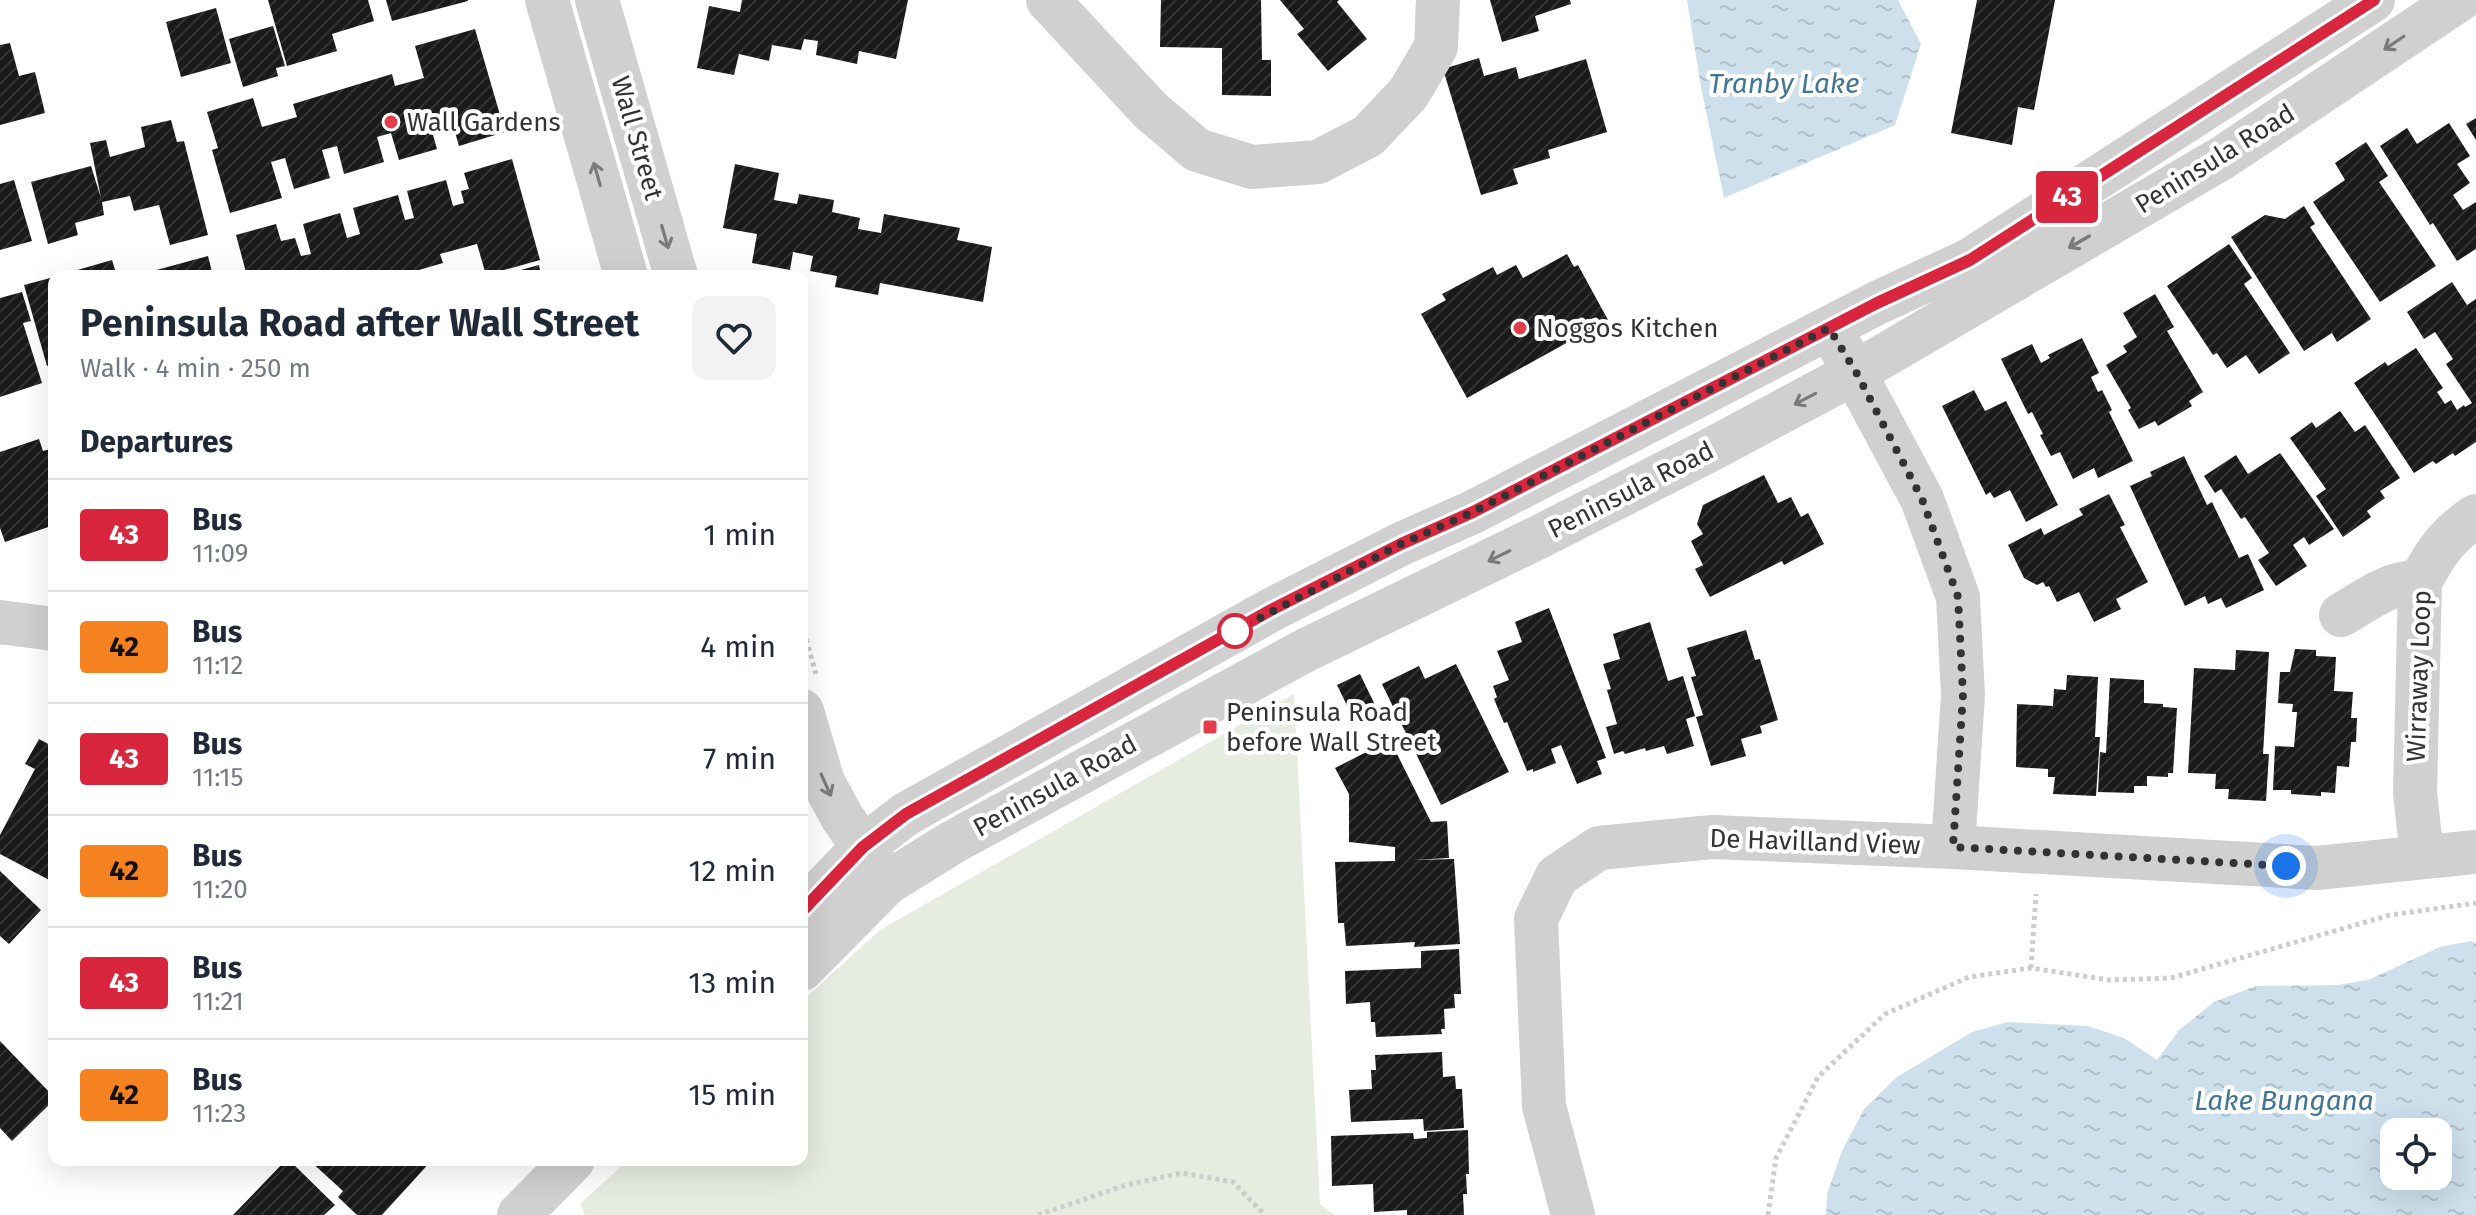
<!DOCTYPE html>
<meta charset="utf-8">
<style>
:root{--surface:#fff;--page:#f2f2f3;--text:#1f2937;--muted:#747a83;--line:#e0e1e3}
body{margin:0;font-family:"Fira Sans",sans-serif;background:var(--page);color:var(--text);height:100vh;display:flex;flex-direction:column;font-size:30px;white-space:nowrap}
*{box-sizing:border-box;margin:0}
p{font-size:26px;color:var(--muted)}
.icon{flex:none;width:44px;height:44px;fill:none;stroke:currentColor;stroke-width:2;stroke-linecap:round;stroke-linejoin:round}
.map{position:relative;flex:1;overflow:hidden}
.sheet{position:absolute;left:48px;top:270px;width:760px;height:896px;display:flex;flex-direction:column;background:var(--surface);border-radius:16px;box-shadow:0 8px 32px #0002}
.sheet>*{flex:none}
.badge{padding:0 16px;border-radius:6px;font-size:28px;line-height:52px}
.tools{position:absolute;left:2380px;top:1118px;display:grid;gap:16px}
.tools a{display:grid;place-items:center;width:72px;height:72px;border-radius:16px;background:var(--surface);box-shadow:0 8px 32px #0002;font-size:40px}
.you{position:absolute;width:40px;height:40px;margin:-20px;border:6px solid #fff;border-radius:50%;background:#1a73e8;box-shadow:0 0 0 12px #1a73e833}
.map>.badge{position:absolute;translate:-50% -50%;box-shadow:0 0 0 4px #fff}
h2{padding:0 32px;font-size:30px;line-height:72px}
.round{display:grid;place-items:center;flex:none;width:84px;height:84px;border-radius:16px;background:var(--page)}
.overview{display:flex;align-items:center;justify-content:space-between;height:136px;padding:0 32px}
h1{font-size:38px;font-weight:700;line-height:60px}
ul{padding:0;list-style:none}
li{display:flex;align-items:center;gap:24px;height:112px;padding:0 32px;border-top:2px solid var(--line)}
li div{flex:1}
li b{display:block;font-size:30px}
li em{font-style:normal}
li .badge{min-width:88px;font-weight:700;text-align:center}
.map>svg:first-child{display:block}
</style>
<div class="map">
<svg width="2476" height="1215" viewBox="0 0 2476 1215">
<defs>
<pattern id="water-ripples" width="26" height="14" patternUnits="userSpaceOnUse" patternTransform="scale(2)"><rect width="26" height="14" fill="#cde0eb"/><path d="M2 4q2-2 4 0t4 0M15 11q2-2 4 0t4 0" fill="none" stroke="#b0c1ca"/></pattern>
<pattern id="building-hatch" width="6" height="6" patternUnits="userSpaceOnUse" patternTransform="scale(2)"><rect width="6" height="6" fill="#1a1a1a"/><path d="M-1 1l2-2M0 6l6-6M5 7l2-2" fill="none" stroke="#333"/></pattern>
</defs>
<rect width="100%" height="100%" fill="#fff"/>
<path fill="#e6ecdf" d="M1294,694L1320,1204L1335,1215H585L580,1204L628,1160H802V1001L880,930Z"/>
<path fill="url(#water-ripples)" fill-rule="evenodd" d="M1687,0H1898L1921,44L1895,125L1724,198L1701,87Z
M2471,941L2476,943V1215H1826L1827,1194L1842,1151L1864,1109L1897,1077L1972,1032L2008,1022L2088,1026L2124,1038L2157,1060L2179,1030L2214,1002L2256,986L2338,985L2368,980L2440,947ZM2394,1132H2438V1176H2394Z"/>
<path fill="url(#building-hatch)" d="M268,0H368L374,21L332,34L337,51L287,66Z
M386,0H468V1L392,21Z
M742,0H908L896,59L859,51L857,64L816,55L818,41L804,39L801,50L772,45L769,61L739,54L734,75L697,68L709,6L740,12Z
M1161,0H1261L1262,60H1271V96L1222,95V48L1160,47Z
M1280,0H1339L1337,2L1367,39L1328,71L1297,34L1304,29Z
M1490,0H1570L1571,4L1535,16L1539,31L1502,42Z
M1977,0H2055L2034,110L2018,107L2012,145L1951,133Z
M216,8L231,63L181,77L166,22Z
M273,26L285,66L276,68L278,76L243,87L229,39Z
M475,29L505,132L459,146L454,129L433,135L437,149L399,160L391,133L377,137L384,162L344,174L337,146L322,150L330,178L294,189L285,158L271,162L282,198L230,213L212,150L218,148L207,112L253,98L262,127L297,117L293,104L392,74L395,86L424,78L415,46Z
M10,43L19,76L35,72L45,113L0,125V45Z
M1479,58L1484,76L1516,67L1519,79L1586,59L1607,132L1548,150L1550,158L1513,169L1518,184L1481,195L1443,69Z
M2476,118V140L2466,124Z
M171,120L177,142L184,141L208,235L170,245L159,205L134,211L130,196L102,202L104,215L75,223L78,235L48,244L31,182L91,166L101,198L90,143L106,140L110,157L145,147L141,127Z
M2449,123L2470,156L2457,164L2470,183L2453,195L2463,210L2476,202V249L2457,261L2433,223L2430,225L2380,146L2407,128L2417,144Z
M2366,142L2388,176L2379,182L2436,266L2380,302L2313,202L2345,180L2335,163Z
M512,159L540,260L486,275L477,244L440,254L443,263L398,276H247L236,235L276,224L281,241L295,238L301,256L311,254L303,224L340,213L347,238L360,234L353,208L398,195L405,220L414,218L407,191L446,180L453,206L464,203L461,191L469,189L464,173Z
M735,164L779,173L774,200L797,204L799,194L834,200L832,212L860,218L858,229L881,233L884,214L960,228L957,240L992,247L983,302L880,283L878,295L835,287L837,276L810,271L813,256L793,252L790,270L752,263L757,234L723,228Z
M14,180L32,241L0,250V184Z
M2304,206L2315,224L2310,227L2371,319L2337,342L2332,333L2304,351L2231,237L2265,215L2285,219Z
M2229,244L2252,278L2244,284L2290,353L2259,374L2246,355L2227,368L2217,353L2213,355L2167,286Z
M1567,254L1574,267L1578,265L1608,320L1467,398L1421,314L1446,300L1442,294L1493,267L1497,275L1516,265L1523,278Z
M208,256L213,276H139L138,275Z
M112,260L117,276H60V275Z
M539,265L541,276H503V275Z
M54,277V364L47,366L24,285Z
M2452,282L2467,305L2476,299V442L2455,456L2453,453L2436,464L2433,461L2414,473L2354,383L2385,362L2388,366L2416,348L2443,388L2437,392L2445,404L2451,400L2457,410L2464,405L2465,407L2472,403L2446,364L2453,359L2435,332L2424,339L2407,312Z
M22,292L31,321L23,323L42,383L0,397V298Z
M2155,294L2174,327L2167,331L2203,392L2189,401L2192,406L2158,426L2155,421L2139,429L2128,410L2131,408L2106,365L2127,352L2123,346L2137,337L2123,313Z
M2082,338L2099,373L2091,377L2098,392L2102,390L2112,410L2109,412L2133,461L2098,478L2094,468L2073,479L2060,452L2051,456L2040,435L2043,434L2032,412L2028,414L2001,359L2032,344L2041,363L2050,358L2048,355Z
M1974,390L1985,411L2006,401L2058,505L2026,522L2010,490L1994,498L1990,492L1986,495L1942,406Z
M2340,411L2355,432L2365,425L2400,478L2380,491L2385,498L2367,511L2371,517L2343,537L2316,496L2326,489L2290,438L2312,422L2316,428Z
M39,439L43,451L54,448V525L5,542L0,528V452Z
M2280,453L2334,529L2309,545L2304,537L2293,545L2307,566L2276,586L2258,560L2269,553L2245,517L2241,519L2221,489L2215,493L2204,476L2236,455L2248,474Z
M2184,456L2207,505L2212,502L2239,558L2248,554L2264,590L2226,608L2221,598L2208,604L2205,596L2185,606L2130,486L2152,476L2150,472Z
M1764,475L1778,503L1791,497L1801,517L1808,513L1824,544L1784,565L1782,561L1710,597L1695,569L1703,565L1691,541L1703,534L1697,524L1703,505Z
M2109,494L2125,525L2120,527L2148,582L2116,599L2121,609L2094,622L2079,592L2057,602L2049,586L2046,587L2043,582L2037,585L2024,578L2008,545L2041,528L2044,535L2083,515L2079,509Z
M1549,608L1606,758L1597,761L1602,774L1577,784L1561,745L1551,749L1556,763L1533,772V769L1527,771L1507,722L1504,723L1494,699L1497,697L1493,686L1509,680L1497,651L1522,642L1515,622Z
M1650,622L1668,681L1683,676L1695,716L1686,719L1694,746L1667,754L1664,746L1646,751L1645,748L1625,754L1623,751L1614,754L1606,727L1617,724L1607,690L1611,689L1603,664L1620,659L1613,634Z
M1746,630L1755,660L1760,659L1778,720L1760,726L1762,733L1741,739L1746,756L1711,766L1696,717L1703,715L1691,677L1696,676L1687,648Z
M2295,649L2316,650V656L2336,657L2334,691L2353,692L2351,718H2357L2356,742H2351L2349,767L2337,766L2335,793L2321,792V796L2291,794V790H2273L2275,746L2294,747L2297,712H2292L2293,704L2278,703L2280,672H2290Z
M2236,650L2269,652L2263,754H2269L2266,801L2228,799L2229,789H2215L2216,774L2188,773L2194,668L2235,670Z
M1456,664L1509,772L1441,805L1382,684L1419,666L1425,679Z
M1360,674L1377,709L1354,720L1337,685Z
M2067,675L2098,677L2095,737H2100L2096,796L2053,794L2055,777H2048V769L2016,767L2017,704L2053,706L2054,689L2066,690Z
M2110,678L2144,680V703L2163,704V707L2177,708L2173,773H2168V777L2147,776V786H2134V793L2098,792L2100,752L2106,753Z
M54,736V880L53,882L0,854V835L35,769L25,764L39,739L50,745Z
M1390,740L1431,822L1447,821L1449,858L1413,860L1454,859L1460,944L1414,947L1415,942L1346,946L1344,923H1338L1335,862L1395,861V847L1349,842V794L1335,768Z
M0,871L41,910L9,944L0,936Z
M1459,949L1461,994H1454L1455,1008L1444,1009L1445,1029H1441L1442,1034L1376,1037L1375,1022H1371L1370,1002L1346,1004L1345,971L1421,968V951Z
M0,1041L54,1097V1100L12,1141L0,1128Z
M1442,1052L1443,1077L1455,1076L1456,1089H1462L1464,1128L1424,1131L1423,1119L1351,1122L1349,1090L1372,1089L1371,1070H1376L1375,1055Z
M1468,1130L1469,1174H1466L1467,1194H1463L1464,1215H1407V1210L1374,1212L1373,1184L1332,1186L1331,1136L1413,1133L1414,1139L1427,1138V1132Z
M286,1160H289L335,1205L324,1215H233Z
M309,1160H432L382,1215H357L338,1197L343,1191Z"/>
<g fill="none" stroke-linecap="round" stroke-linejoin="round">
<path stroke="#cdcdcd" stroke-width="5" stroke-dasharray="4 4" stroke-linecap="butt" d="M802,624L816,674
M2031,968L2036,894
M1038,1215L1126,1185L1182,1173L1233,1182L1265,1215
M1768,1215L1776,1158L1818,1077L1885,1014L1969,977L2031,968L2109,980L2171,978L2390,915L2476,903"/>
<path stroke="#d0d0d0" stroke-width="44" d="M547,0L626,276
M597,0L676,276
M1048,0L1150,110L1197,150L1252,167L1318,162L1368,136L1408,94L1436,47L1438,0
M1841,348L1922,499L1958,597L1963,695L1953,847
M2341,615C2367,600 2390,581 2420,582
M0,622L54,629
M802,711L823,782L842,817L878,869
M2422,856L2415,793L2420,582C2436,552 2447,535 2476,516
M802,911L863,847L906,814L1271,610L1401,544L1473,512L1877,303L1970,260L2373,0
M802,969L887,883L953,842L1306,650L1541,536L1710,450L1856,372L2222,158L2459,0
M519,1215L573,1160
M1573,1215L1544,1106L1536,919L1557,876L1599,848L1712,837L1953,847L2317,868L2476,852"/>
</g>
<defs><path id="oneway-shaft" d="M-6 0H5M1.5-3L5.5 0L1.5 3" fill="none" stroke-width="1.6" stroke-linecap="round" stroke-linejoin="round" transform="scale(2)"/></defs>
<g stroke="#7a7a7a">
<use href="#oneway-shaft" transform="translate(2394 43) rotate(146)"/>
<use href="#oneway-shaft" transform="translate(597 174) rotate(-106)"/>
<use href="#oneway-shaft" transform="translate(665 237) rotate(74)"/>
<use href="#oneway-shaft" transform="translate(2079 242) rotate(150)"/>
<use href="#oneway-shaft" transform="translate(1805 399) rotate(152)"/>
<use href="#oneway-shaft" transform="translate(1499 556) rotate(154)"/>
<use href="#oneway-shaft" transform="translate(826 785) rotate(66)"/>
</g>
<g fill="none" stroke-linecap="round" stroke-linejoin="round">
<defs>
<path id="line" d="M802,911L863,847L906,814L1271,610L1401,544L1473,512L1877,303L1970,260L2374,0"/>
</defs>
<use href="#line" stroke="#fff" stroke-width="18"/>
<use href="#line" stroke="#d7263d" stroke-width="12"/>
<path stroke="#333" stroke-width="8" stroke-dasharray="0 14.4" d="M1235,631L1401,544L1473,512L1829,328L1856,372L1922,499L1958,597L1963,695L1953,847L2286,866"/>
</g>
<g fill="#e23d4a" stroke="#fff" stroke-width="3">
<circle cx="391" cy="122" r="8"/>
<circle cx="1520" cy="328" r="8"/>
<rect x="1202" y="719" width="16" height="16" rx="4"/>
</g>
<circle fill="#fff" stroke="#d7263d" stroke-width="4" cx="1235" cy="631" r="16"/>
<g text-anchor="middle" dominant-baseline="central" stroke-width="8" stroke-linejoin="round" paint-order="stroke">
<g font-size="26" fill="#333" stroke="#fff" text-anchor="start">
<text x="407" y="122">Wall Gardens</text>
<text x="1536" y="328">Noggos Kitchen</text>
<text x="1226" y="712">Peninsula Road<tspan x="1226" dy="30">before Wall Street</tspan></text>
</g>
<g font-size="26" fill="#333" stroke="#fff">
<text transform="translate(637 138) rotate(74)">Wall Street</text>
<text transform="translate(2215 159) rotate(-32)">Peninsula Road</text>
<text transform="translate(1631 490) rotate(-27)">Peninsula Road</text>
<text transform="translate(2419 676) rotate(-88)">Wirraway Loop</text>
<text transform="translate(1055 786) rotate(-29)">Peninsula Road</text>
<text transform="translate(1815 842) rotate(2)">De Havilland View</text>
</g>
<g font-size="28" font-style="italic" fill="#417595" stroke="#fff">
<text x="1784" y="83">Tranby Lake</text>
<text x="2284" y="1100">Lake Bungana</text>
</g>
</g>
</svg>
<div class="tools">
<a><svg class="icon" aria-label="locate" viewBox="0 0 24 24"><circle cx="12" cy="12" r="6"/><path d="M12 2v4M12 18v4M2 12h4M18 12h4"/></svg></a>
</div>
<div class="you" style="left:2286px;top:866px"></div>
<b class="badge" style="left:2067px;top:197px;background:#d7263d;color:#fff">43</b>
<section class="sheet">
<div class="overview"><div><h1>Peninsula Road after Wall Street</h1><p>Walk · 4 min · 250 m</p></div><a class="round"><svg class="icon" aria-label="heart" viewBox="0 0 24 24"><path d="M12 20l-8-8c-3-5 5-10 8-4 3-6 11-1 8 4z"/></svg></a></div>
<h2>Departures</h2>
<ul>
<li><span class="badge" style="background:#d7263d;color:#fff">43</span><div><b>Bus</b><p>11:09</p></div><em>1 min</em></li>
<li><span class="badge" style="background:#f58220;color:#111">42</span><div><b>Bus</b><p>11:12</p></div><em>4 min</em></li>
<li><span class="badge" style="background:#d7263d;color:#fff">43</span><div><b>Bus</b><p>11:15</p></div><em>7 min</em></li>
<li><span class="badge" style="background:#f58220;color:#111">42</span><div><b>Bus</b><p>11:20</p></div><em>12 min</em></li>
<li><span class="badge" style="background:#d7263d;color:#fff">43</span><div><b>Bus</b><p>11:21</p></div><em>13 min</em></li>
<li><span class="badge" style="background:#f58220;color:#111">42</span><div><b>Bus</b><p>11:23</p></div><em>15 min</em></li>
</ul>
</section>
</div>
